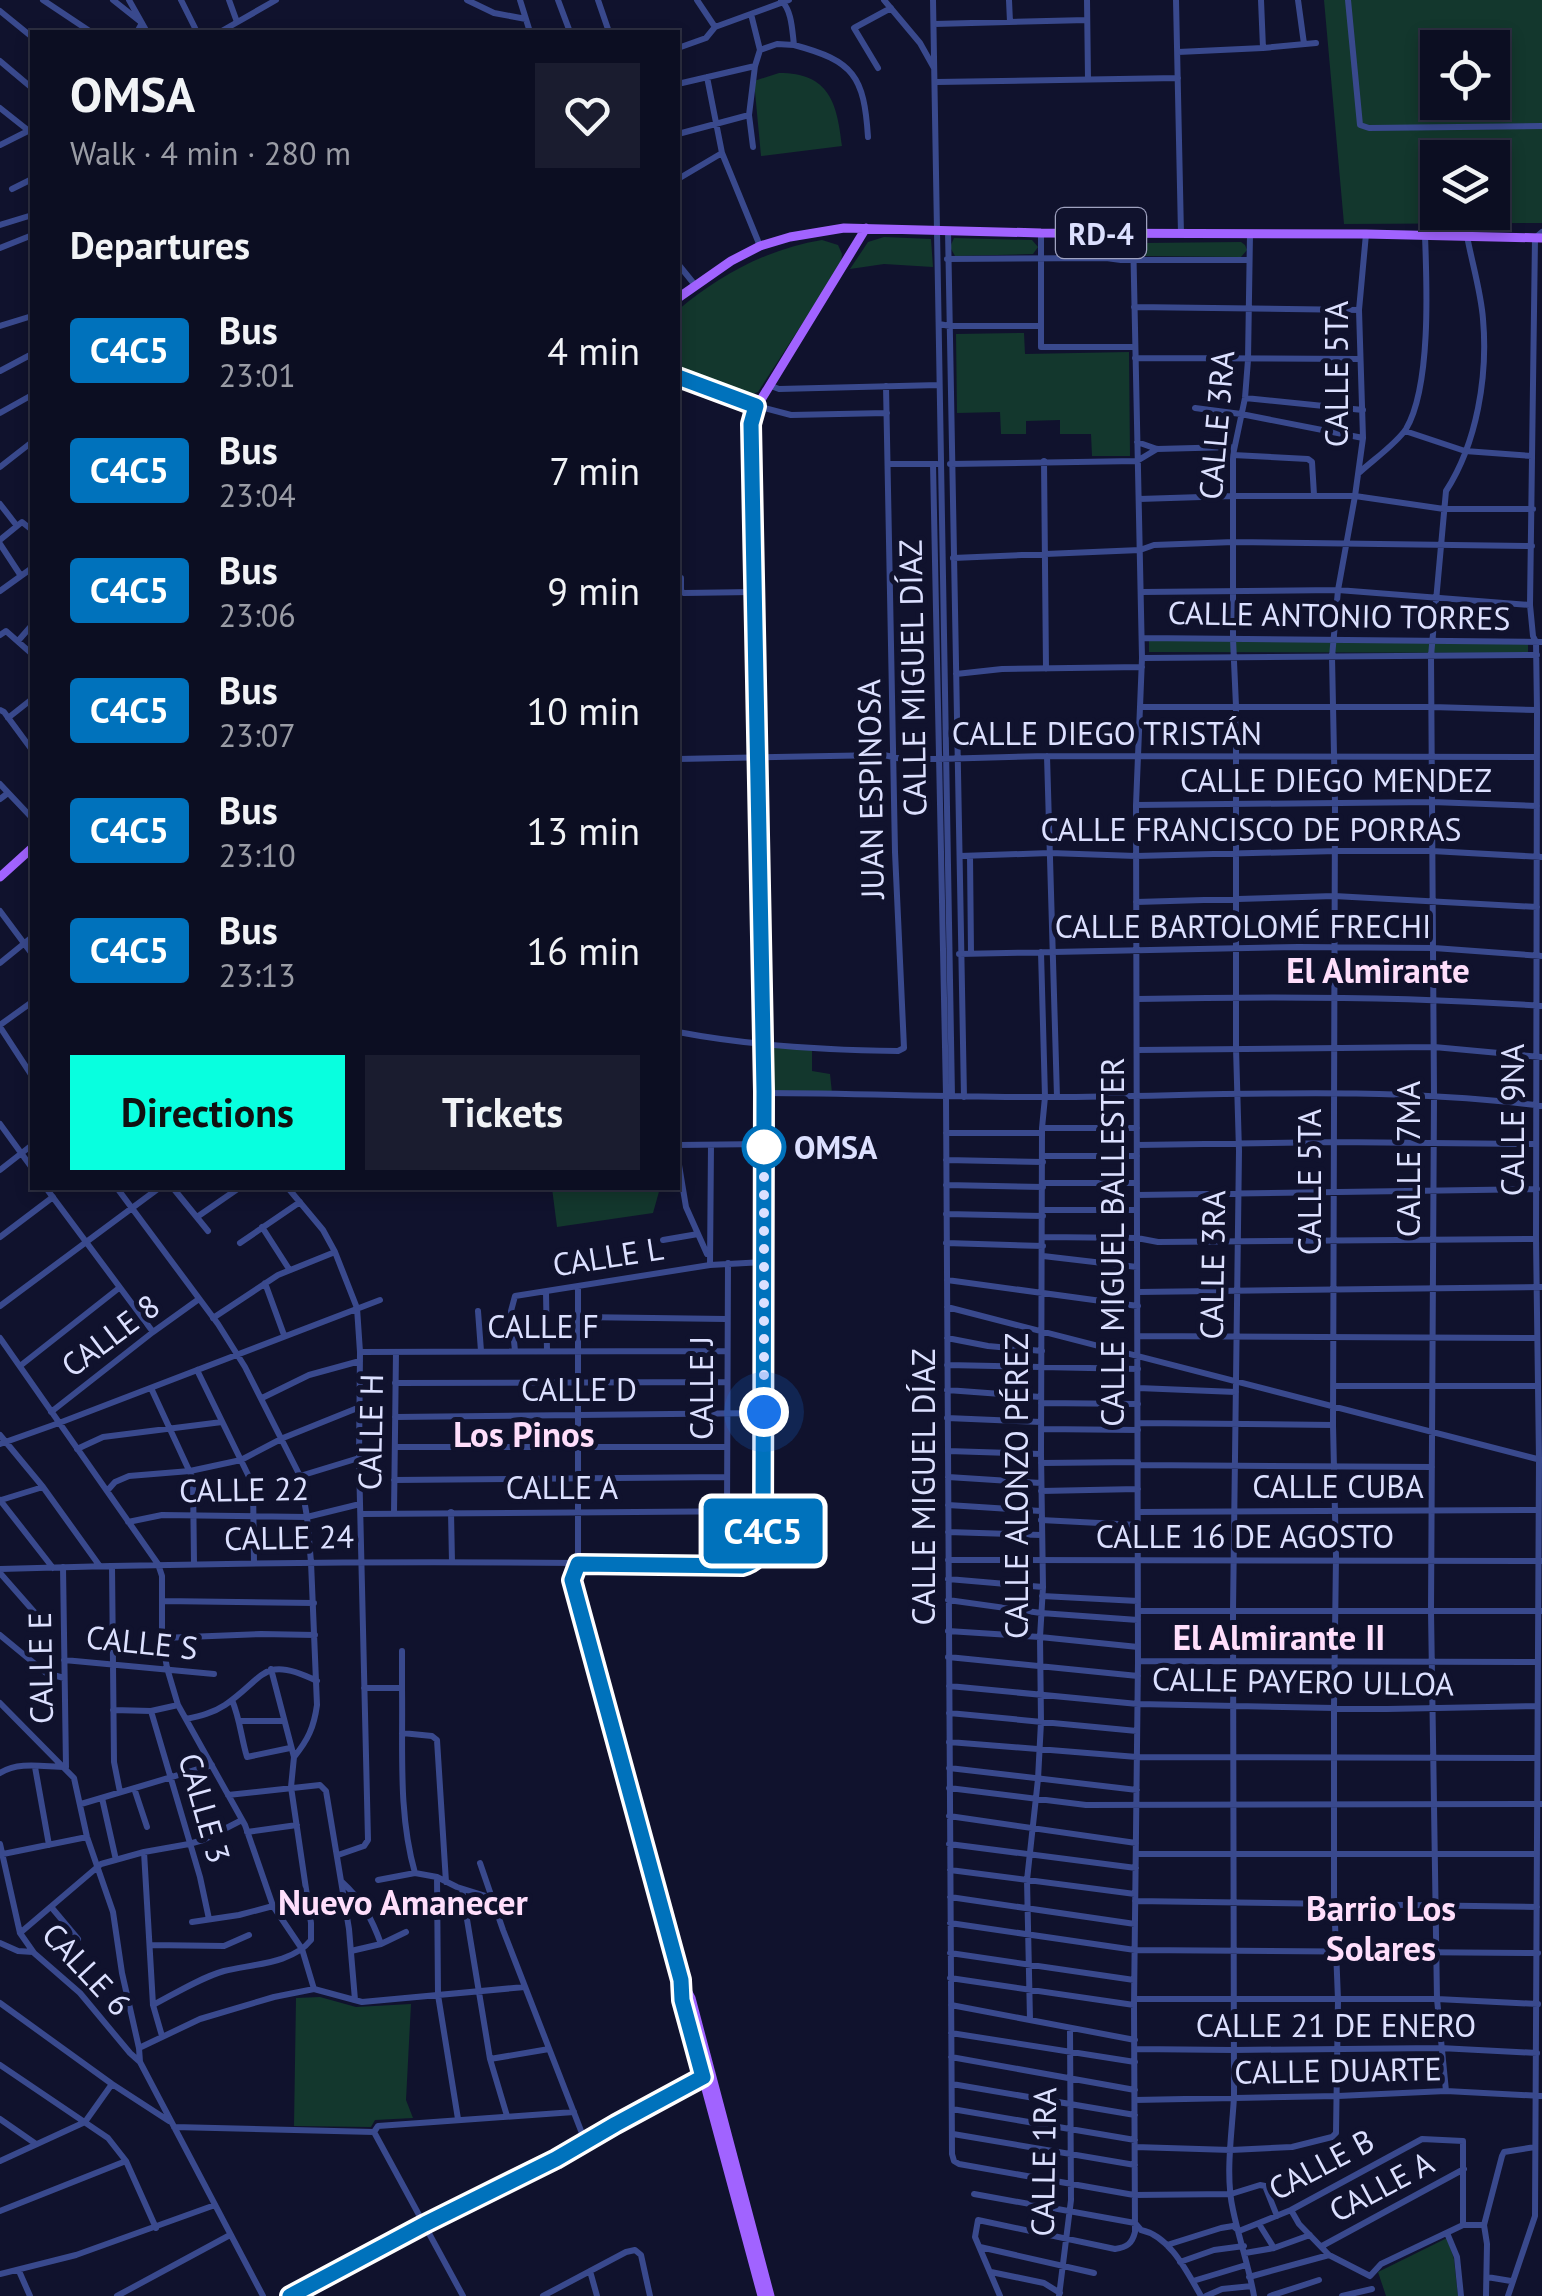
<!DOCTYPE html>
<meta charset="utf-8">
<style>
:root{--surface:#0c0e22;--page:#1a1c2f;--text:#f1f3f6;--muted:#9a9ca5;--line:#2c2e40;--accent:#08ffdf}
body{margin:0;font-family:"PT Sans",sans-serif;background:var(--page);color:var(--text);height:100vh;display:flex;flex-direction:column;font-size:38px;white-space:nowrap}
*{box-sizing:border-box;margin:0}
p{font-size:32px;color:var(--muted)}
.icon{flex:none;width:55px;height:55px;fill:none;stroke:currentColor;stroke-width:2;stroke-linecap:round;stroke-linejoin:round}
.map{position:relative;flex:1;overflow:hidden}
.drawer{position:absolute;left:30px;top:30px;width:650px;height:1160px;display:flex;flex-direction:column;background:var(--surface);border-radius:0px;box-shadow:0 5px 15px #0003,0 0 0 2px var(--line)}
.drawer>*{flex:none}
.badge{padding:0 20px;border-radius:8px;font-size:35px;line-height:65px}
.buttons{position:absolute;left:1420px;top:30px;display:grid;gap:20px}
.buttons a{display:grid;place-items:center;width:90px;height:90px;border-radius:0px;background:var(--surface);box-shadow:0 5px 15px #0003,0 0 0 2px var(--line);font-size:50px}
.you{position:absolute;width:50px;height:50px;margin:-25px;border:8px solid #fff;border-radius:50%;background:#1a73e8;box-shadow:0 0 0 15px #1a73e833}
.map>.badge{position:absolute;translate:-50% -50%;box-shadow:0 0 0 5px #fff}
h2{padding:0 40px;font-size:38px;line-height:90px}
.round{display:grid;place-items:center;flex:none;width:105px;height:105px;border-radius:0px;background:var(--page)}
.headline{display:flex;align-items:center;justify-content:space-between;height:170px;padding:0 40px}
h1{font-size:48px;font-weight:600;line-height:75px}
.action{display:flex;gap:20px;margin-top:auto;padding:20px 40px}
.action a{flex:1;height:115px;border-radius:0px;background:var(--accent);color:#111;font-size:40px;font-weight:600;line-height:115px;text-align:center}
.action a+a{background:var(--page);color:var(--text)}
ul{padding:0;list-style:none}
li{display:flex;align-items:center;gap:30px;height:120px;padding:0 40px}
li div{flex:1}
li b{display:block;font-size:38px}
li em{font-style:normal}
li .badge{min-width:110px;font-weight:700;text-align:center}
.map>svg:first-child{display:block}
</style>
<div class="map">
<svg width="1542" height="2296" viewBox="0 0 1542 2296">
<rect width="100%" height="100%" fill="#10122d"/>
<path fill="#13372d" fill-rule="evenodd" d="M1324,0H1542V223L1344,224ZM1438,48H1492V102H1438ZM1438,158H1492V212H1438Z
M779,73C829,73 837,102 842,146L761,156L754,81Z
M884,237L931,239L933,267L884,264L850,269L868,242Z
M954,238L1032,240L1038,247L1033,254L955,256L950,247Z
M822,240L838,245L842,254L841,264L758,392L745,397L678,373V310C720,275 767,249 822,240Z
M1241,242L1245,245L1247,250L1241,257L1143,256L1139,249L1144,243Z
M1024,333L1025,354L1129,352L1130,456H1092L1091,434H1060V420L1026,421V434H1001L1000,412L957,413L956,334Z
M1149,638L1528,642V653L1149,652Z
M763,1045L812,1049V1071L830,1074L832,1093H764Z
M552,1188H660L653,1213L557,1227Z
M320,1997L356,2007L411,2004L406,2100L413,2118L375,2120L371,2127L294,2126L296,1998Z
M1447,2238L1454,2259L1458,2296H1386L1378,2272Z"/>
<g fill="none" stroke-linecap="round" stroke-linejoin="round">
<path stroke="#39498d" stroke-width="6" d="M43,0L91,32
M113,0L142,23L137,32
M129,0L147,32
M181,0L197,32
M229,0L237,22
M467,0L494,13L526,19
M520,0L530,32
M558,0L570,32
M598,0L609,32
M697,0L715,27
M884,0L920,43L934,68
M933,0L952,1096
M1009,0L1010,22
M1087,0L1088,79
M1176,0L1181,234
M1261,0L1263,48
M1298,0L1304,44
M1348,0L1360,125L1369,128L1542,126
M0,11L32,37
M934,24L1087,20
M220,32L276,0
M794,45C854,61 864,76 868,137
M678,48L706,38L715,27L789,0
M760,50L777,44L794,45C792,29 792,11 781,0
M1178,52L1263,48L1316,43
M0,61L32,88
M878,68L854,28L891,8
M707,77L722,153L760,246
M936,82L1178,78
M682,83L755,66L760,50L751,14
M0,108L29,131
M678,134L749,115
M0,145L30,130
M753,147L749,115L755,66
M678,179L722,153
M12,189L32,179
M0,225L29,216
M948,230L964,1097
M1041,233V347H1135
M1250,234L1248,360L1245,398L1233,455V639L1236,706V1048L1239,1151L1233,1611L1234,2097C1232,2133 1225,2175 1233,2210C1239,2239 1249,2267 1254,2296
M0,248L30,236
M947,259L1106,258L1121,260H1249
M678,264L695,285
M1134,307L1359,310
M939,324L950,326H1041
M0,326L32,316
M1135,358L1359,359
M0,371L32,354
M771,386L779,389L939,385
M1245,398L1363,410
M757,406L791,415L887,413
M1195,408L1241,414L1363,438
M0,413L32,395
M1405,431L1465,451L1532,456
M1137,442L1157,449L1233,447
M1233,455L1308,459L1312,462L1314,495
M1044,461L1046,669
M888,464H937
M933,464L946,1095L952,2154L954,2161L959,2164L1134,2195L1231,2194L1260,2185L1265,2186L1277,2216
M950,464L1137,461L1157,449
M0,467L32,442
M1360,472C1373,460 1397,443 1406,429C1431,387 1427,286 1425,236
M1139,499L1233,496H1355L1444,509H1533
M0,504L17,526
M0,540L22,522L32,530
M0,544L21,576
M953,558L1140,550L1154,545L1234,542L1532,546
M681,578V591L684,593L753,592
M0,591L32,568
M1141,592L1338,590L1530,605
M0,635L6,631L32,654
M1142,638L1542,642
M18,641L32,625
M1142,658L1537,655
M956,674L1002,669L1142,667
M1141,707H1432L1537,710
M0,710L4,712L32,750
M8,718L32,699
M1047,756L1057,1097
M678,759L884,755L902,759H938L1047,756L1537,757
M0,784L32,818
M0,799L8,793
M1136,805L1432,802L1537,806
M960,856L1050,853L1136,856L1337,851H1432L1542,857
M970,856L971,953
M1136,902L1334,896L1537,907
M0,911L32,954
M959,954L1298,947L1434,948L1542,956
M0,963L32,937
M1137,999C1272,996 1407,996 1542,1006
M0,1025L32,1002
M0,1027L32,1076
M678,1032C751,1046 824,1050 898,1051L904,1048L895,852L886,386
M1137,1050L1434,1047L1541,1057
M764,1093C861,1093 957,1098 1054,1097C1216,1096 1380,1085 1542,1106
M0,1124L32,1168
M1042,1128H1137
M946,1133H1042
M678,1145L764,1144
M1137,1145L1334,1142L1536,1144
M1043,1156H1137
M678,1159L686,1207L707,1254
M946,1160L1043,1162
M0,1170L32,1145
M1043,1183H1137
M946,1185L1043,1187
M46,1188L153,1332
M117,1188L218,1324L245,1367L300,1476L307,1517L311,1562L317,1705C314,1727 308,1740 294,1757
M173,1188L208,1231
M288,1188L323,1230L335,1252L357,1308L360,1352L359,1461L368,1840L364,1846L338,1855
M1137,1195L1537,1189
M1043,1210H1137
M946,1214L1043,1216
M197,1217L239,1188
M262,1227L289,1269
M0,1237L53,1197
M1043,1237L1137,1238L1158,1242L1536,1239
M663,1240L698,1234
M240,1243L300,1202
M946,1243L1043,1246
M1043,1256L1137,1267
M710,1265L711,1145
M947,1280L1138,1306
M265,1283L284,1335
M546,1292L547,1351
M1138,1292L1542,1287
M0,1306L159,1188
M947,1307L1541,1460
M478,1311L481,1351
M579,1317L726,1319
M213,1318L278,1275L335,1252
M1138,1336L1537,1338
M0,1338L158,1564L162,1576V1638L167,1668L178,1705L245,1825L273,1906L302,1949L314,1989
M947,1338L988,1346L1042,1351
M515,1351L511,1311L515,1296L710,1265L764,1262
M360,1352L726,1351
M947,1365L1138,1369
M20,1366L119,1288
M197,1370L253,1485L254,1562
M395,1383L726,1382
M1334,1386H1538
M151,1388L193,1479L194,1563
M1138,1388L1236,1392
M947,1390L1041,1397
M262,1398L309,1375L360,1361
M1041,1403L1138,1404
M51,1412L153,1332L199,1299
M395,1417L764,1413
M947,1418L1041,1422
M1138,1423L1333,1425
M1041,1429L1138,1430
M0,1435L43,1487L99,1565
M0,1444L59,1423L380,1300
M395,1447H727
M77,1449L103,1437L222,1422
M948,1451L1041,1454
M1041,1463L1138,1462
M1138,1465L1432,1467
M300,1476L359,1458
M948,1477L1041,1483
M394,1480L727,1477
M107,1491L115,1482L129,1476L190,1471L241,1460L283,1438L360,1407
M1041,1491L1138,1489
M0,1500L53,1568
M1,1500L43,1487
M948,1505L1041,1511
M451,1512L452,1562
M727,1512L728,1263
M1138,1512L1538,1510
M394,1513L396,1352
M361,1514L762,1511
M1041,1520L1138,1525
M128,1522L162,1515L307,1517L360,1504
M948,1532L1041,1535
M948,1560L1542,1561
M112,1566L114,1762L120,1792
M0,1569C193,1563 385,1561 578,1563V1287
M0,1573L36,1614
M948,1579L1043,1587
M1042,1596L1138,1601
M948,1600L1041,1613L1138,1620
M162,1601L314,1603
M1138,1611H1542
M948,1631L1040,1637L1138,1647
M0,1635L46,1673L64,1678
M162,1638L261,1634L315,1635
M948,1657L1138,1676
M64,1660L214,1674
M1138,1661L1537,1662
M949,1686L1138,1704L1387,1709L1536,1706
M364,1688H402V1651
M402,1688C403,1750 398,1814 415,1873
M232,1700C240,1719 241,1737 247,1757L290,1748
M0,1703L74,1778L87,1837L113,1912L122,1973L139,2048L140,2062L263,2296
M113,1710L151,1711L178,1705
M151,1711L200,1877L209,1919
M949,1713L1137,1731
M186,1719C200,1716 213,1713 225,1705C265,1678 262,1654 317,1681
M241,1721H284
M402,1733L432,1736L437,1740L446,1882
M949,1742L1137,1757L1537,1758
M35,1767L49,1845
M949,1768L1137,1790
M0,1773C19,1761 44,1767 66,1767L63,1567
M134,1788L147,1827
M949,1788L1086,1805L1542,1804
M228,1795L320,1785L326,1791L349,1929L355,2000
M102,1798L116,1860
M81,1804L212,1765
M949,1816L1136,1843
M247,1832L297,1825
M0,1844L20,1933L34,1953L80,1993L130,2053L140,2062
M949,1844L1136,1868
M144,1852L153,2005L162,2036
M3,1854L87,1837
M1136,1854H1537
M480,1863L503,1930L585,2141
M950,1870L1135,1894
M437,1877L438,1995L458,2119
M378,1880L415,1873L437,1877L457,1887L489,1897
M342,1882C362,1900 372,1919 381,1944
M462,1889L490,2059L507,2116
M950,1897L1135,1924
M1135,1901L1537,1907
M52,1908L78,1939
M192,1922L239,1915L273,1906
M950,1923L1135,1950L1538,1953
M20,1933L101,1864L144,1852L189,1844L203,1840L242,1820
M0,1943L18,1951L33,1952
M151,1945L224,1946L249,1935
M351,1951L381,1944L406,1932
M950,1953L1134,1980
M950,1978L1134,2005
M1134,1999H1437L1538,2004
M0,2003L112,2084L169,2121
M153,2005C176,1993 200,1978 224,1971C252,1964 292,1964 311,1940V1923L291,1787L294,1757L271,1669
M951,2005L1135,2040
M1030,2020L1027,1880L1038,1779L1041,1722L1040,1637L1043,1587L1041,1454L1042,1128L1045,1097L1041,952
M951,2033L1135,2062
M139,2048L200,2019L274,1997L314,1989L362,2002L525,1987
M1135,2049L1233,2050L1440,2048L1537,2053
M951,2057L1135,2090
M490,2059L549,2049
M0,2065L108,2138L126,2161L156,2228
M952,2084L1135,2115
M1446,2091L1437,1999L1431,1611L1434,1096L1431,656L1446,491C1477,443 1488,376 1483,319C1481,292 1472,263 1467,236
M1135,2100L1338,2096L1446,2091L1542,2096
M952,2109L1135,2140
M0,2119L36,2144
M174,2127L374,2132L378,2126L574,2112
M374,2132L463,2296
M953,2134L1135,2165
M1135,2147L1231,2150L1292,2147L1332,2137L1336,2133L1338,2000L1334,1898V1707L1336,1557L1333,1425L1335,802L1332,657L1338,590L1355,496L1363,438L1359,310L1366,234
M0,2161L85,2122L112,2084
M974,2194L1135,2223L1141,2230C1170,2236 1187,2272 1201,2296
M1291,2210L1299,2224L1329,2255L1370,2276
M0,2211L126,2161
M1259,2224L1274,2248
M1447,2233L1457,2257L1461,2296
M1167,2245L1221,2228L1233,2226L1239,2231L1291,2210L1422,2139L1463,2141V2225
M1322,2246L1464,2169
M980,2247L1094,2273
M1245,2253L1274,2248L1310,2235
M1180,2262L1214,2250L1244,2246
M19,2271L30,2296
M590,2271L597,2296
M991,2272L1044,2283L1060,2293
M0,2274L76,2255L215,2205
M1370,2276L1381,2264L1463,2225H1484
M1249,2277L1329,2255
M1487,2277L1511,2281
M1193,2281L1246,2265
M117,2296L230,2235
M543,2296L626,2252L635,2250L641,2255L650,2296
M1000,2296L975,2237L978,2220L1115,2249C1127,2247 1132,2244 1135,2232L1134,2005L1138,1661L1136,805L1142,658L1133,234
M1059,2296L1071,2200L1070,2028
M1206,2296L1222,2289L1252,2286
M1270,2296L1319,2280
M1342,2296L1372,2289
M1486,2296L1487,2244L1484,2225L1502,2156L1504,2152L1535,2147
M1508,2296L1535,2216L1539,1460L1536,1239L1537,710L1536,642L1533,636L1530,605L1535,238L1542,232"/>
<path stroke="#a163ff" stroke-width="9" d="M678,298L731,261L760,246L790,237L844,228L1041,233L1366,234L1542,238
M678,377L756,406
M0,877L32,848
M682,1981L691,1998L770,2296
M290,2296L425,2224L556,2159L616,2123L711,2073
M762,2296L682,2000L681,1980L572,1580L578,1563L742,1566C753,1563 758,1559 761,1548L764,1412V1091L756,757L751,416L866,228"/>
</g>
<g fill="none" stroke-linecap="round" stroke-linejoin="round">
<defs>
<path id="line" d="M290,2296L425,2224L556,2159L616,2124L703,2077L682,2000L681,1980L572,1580L578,1564L742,1566C757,1562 761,1554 763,1540L764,1091L751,424L756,406L678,377"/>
</defs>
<use href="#line" stroke="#fff" stroke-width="22"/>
<use href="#line" stroke="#0072bc" stroke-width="15"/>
<path stroke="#dce0ff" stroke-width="10" stroke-dasharray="0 18" d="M764,1147V1144V1412"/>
</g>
<circle fill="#fff" stroke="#0072bc" stroke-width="5" cx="764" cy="1147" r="20"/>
<g text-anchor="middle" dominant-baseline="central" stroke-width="10" stroke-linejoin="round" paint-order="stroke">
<rect fill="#10122d" stroke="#9fa2c0" stroke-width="2.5" x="1056" y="208" width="90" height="50" rx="8"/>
<g font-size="30" font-weight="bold" fill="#dce0ff">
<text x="1101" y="233">RD-4</text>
</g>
<g font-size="32" fill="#dce0ff" stroke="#10122d">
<text transform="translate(1336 374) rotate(-90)">CALLE 5TA</text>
<text transform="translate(1216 425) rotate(-85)">CALLE 3RA</text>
<text transform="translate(1339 615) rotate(1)">CALLE ANTONIO TORRES</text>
<text transform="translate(912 678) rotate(-91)">CALLE MIGUEL DÍAZ</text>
<text x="1107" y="733">CALLE DIEGO TRISTÁN</text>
<text x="1336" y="780">CALLE DIEGO MENDEZ</text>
<text transform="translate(870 789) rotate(-91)">JUAN ESPINOSA</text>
<text x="1251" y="829">CALLE FRANCISCO DE PORRAS</text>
<text x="1243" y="926">CALLE BARTOLOMÉ FRECHI</text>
<text transform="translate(1512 1120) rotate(-90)">CALLE 9NA</text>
<text transform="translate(1408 1159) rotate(-90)">CALLE 7MA</text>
<text transform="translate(1309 1182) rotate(-90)">CALLE 5TA</text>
<text transform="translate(1112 1242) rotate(-90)">CALLE MIGUEL BALLESTER</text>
<text transform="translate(608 1256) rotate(-9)">CALLE L</text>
<text transform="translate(1212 1265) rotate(-89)">CALLE 3RA</text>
<text x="543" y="1326">CALLE F</text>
<text transform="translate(110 1335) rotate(-37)">CALLE 8</text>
<text transform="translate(701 1388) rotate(-90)">CALLE J</text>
<text x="579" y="1389">CALLE D</text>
<text transform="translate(370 1432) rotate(-89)">CALLE H</text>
<text transform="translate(1016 1486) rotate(-90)">CALLE ALONZO PÉREZ</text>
<text x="1338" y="1486">CALLE CUBA</text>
<text x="562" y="1487">CALLE A</text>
<text transform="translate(923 1487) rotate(-90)">CALLE MIGUEL DÍAZ</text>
<text transform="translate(244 1489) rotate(-1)">CALLE 22</text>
<text x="1245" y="1536">CALLE 16 DE AGOSTO</text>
<text transform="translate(289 1537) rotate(-1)">CALLE 24</text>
<text transform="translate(142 1642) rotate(6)">CALLE S</text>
<text transform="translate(40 1668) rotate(-91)">CALLE E</text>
<text transform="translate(1303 1681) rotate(1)">CALLE PAYERO ULLOA</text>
<text transform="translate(205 1808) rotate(74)">CALLE 3</text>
<text transform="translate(87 1969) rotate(47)">CALLE 6</text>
<text x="1336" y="2025">CALLE 21 DE ENERO</text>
<text transform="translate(1338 2070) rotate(-1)">CALLE DUARTE</text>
<text transform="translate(1043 2162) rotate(-89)">CALLE 1RA</text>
<text transform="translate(1321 2164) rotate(-28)">CALLE B</text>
<text transform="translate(1381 2186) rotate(-28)">CALLE A</text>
</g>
<g font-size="32" font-weight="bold" fill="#dce0ff" stroke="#10122d" text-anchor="start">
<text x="794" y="1147">OMSA</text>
</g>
<g font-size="35" font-weight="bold" fill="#ffdefb" stroke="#10122d">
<text x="1378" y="970">El Almirante</text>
<text x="524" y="1434">Los Pinos</text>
<text x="1279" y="1637">El Almirante II</text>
<text x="403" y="1902">Nuevo Amanecer</text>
<text x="1381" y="1908">Barrio Los<tspan x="1381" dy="40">Solares</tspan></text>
</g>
</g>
</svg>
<div class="buttons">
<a><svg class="icon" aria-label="locate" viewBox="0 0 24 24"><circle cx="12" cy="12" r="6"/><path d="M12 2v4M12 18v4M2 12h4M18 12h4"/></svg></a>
<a><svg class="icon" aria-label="layers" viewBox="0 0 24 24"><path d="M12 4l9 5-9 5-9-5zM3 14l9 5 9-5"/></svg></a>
</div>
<div class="you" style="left:764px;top:1412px"></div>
<b class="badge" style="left:763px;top:1531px;background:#0072bc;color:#fff">C4C5</b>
<section class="drawer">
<div class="headline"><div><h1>OMSA</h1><p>Walk · 4 min · 280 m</p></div><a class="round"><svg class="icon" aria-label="heart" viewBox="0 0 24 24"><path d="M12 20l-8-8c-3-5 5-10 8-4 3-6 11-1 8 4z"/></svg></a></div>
<h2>Departures</h2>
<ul>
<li><span class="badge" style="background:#0072bc;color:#fff">C4C5</span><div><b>Bus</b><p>23:01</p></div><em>4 min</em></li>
<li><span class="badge" style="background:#0072bc;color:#fff">C4C5</span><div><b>Bus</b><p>23:04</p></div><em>7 min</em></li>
<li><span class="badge" style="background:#0072bc;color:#fff">C4C5</span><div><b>Bus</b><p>23:06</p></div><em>9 min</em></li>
<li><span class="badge" style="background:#0072bc;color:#fff">C4C5</span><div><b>Bus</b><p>23:07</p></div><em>10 min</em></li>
<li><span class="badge" style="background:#0072bc;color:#fff">C4C5</span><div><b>Bus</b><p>23:10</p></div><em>13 min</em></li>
<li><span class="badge" style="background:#0072bc;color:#fff">C4C5</span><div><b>Bus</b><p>23:13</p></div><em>16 min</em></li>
</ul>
<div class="action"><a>Directions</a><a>Tickets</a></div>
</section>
</div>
